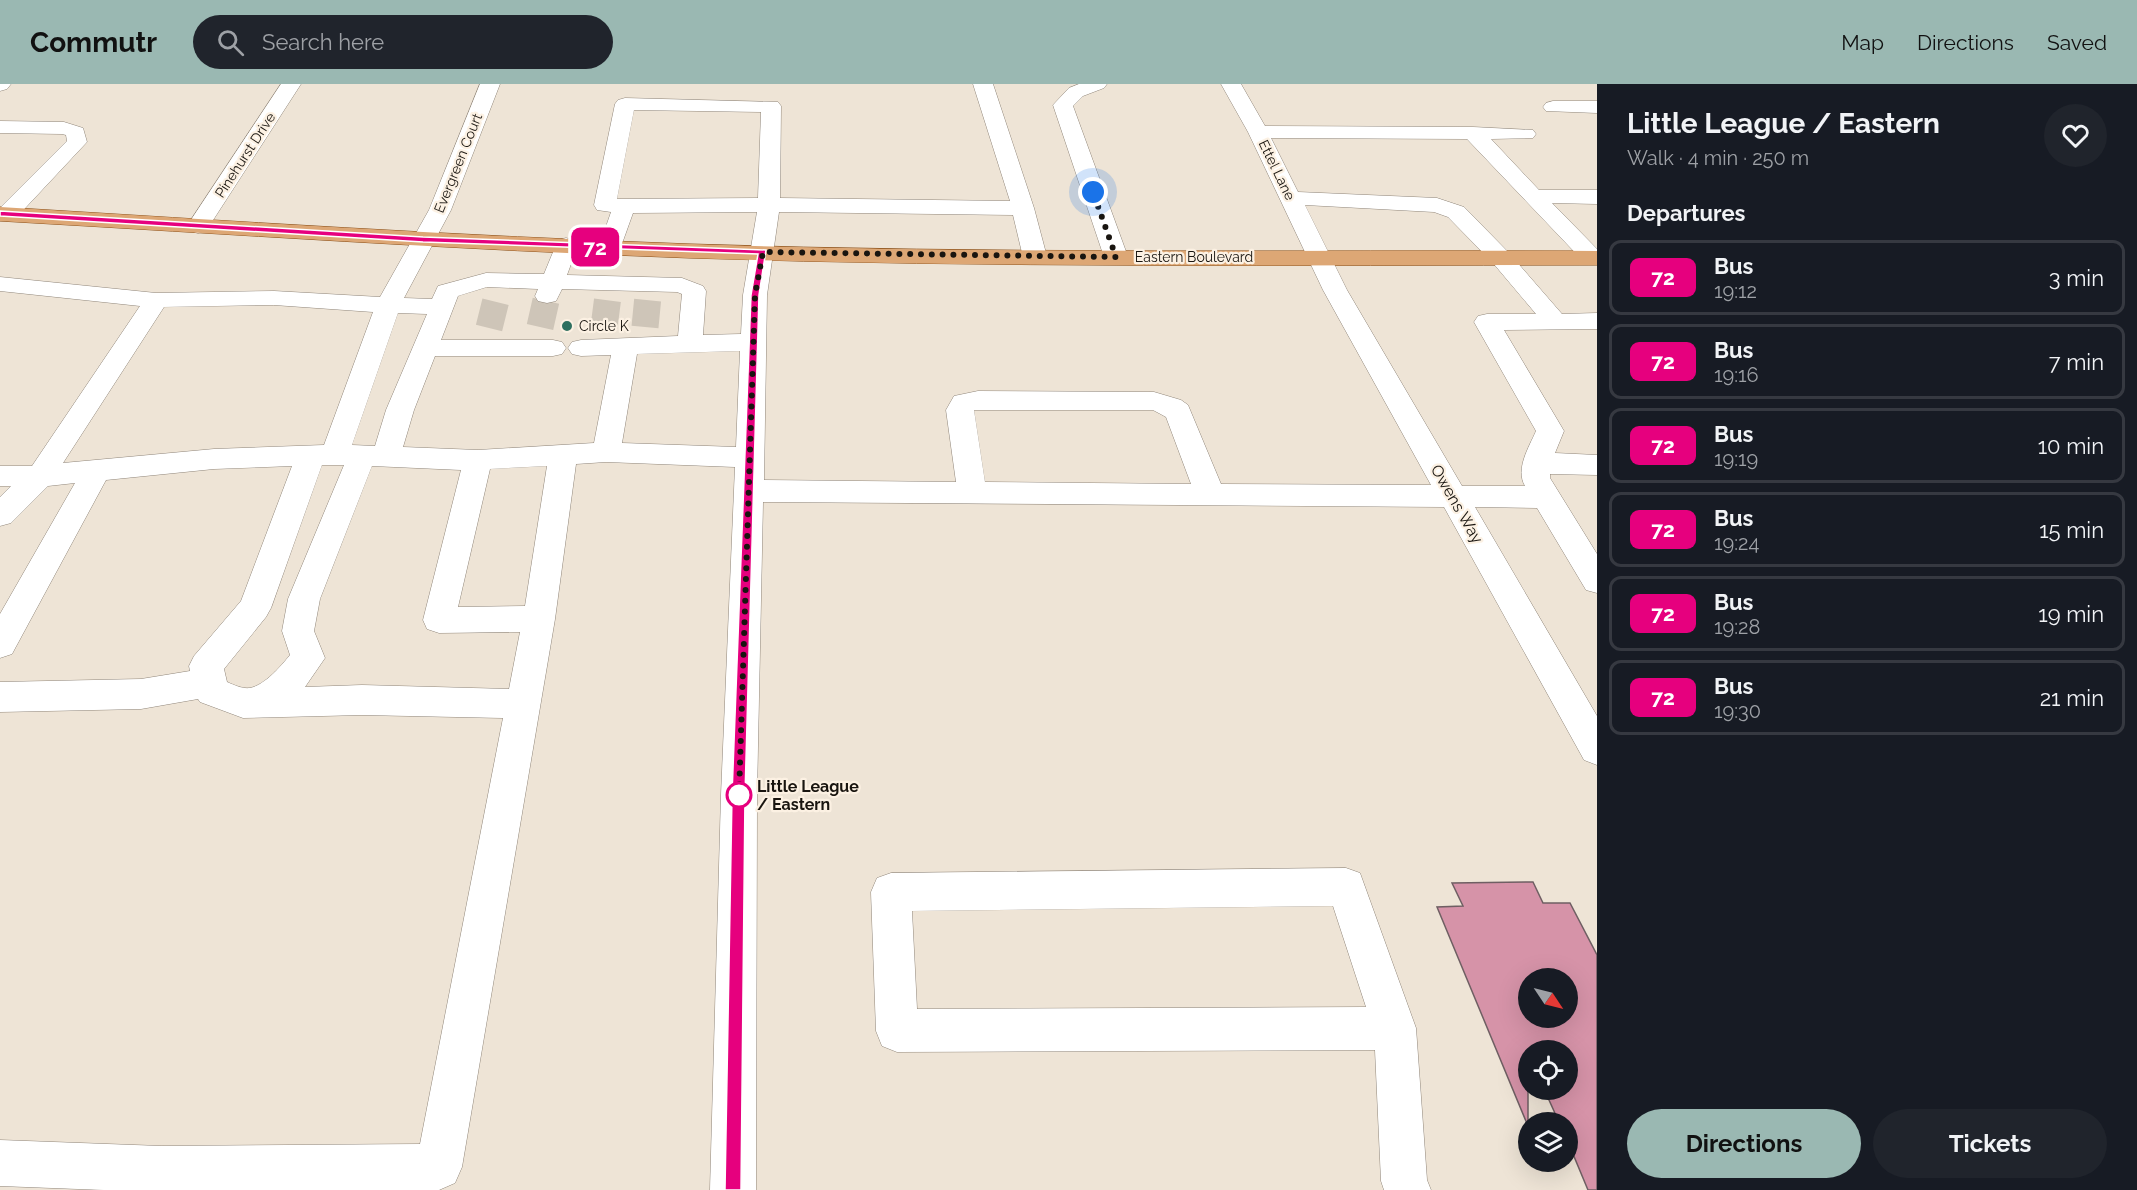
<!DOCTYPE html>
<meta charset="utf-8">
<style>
:root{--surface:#171b24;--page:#20242c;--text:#f1f3f6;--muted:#9ea1a6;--line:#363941;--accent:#9ab8b2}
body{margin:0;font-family:Raleway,sans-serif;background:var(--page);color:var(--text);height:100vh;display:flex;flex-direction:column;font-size:22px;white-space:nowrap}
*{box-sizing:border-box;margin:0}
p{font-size:20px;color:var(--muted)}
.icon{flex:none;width:33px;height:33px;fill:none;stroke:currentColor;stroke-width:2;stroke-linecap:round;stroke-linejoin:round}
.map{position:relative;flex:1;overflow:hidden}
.drawer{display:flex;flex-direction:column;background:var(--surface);width:540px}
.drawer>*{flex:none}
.badge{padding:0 12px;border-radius:9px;font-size:21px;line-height:39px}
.needle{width:39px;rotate:125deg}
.buttons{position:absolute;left:1518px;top:884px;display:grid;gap:12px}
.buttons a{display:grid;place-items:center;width:60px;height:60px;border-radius:50%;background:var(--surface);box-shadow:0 6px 24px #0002;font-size:30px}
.you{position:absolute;width:30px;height:30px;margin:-15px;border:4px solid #fff;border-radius:50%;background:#1a73e8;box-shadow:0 0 0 9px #1a73e833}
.map>.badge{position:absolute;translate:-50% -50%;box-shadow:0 0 0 3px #fff}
h2{padding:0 30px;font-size:22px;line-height:54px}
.round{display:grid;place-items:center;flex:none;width:63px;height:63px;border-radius:32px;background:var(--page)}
.head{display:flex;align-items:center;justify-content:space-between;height:102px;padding:0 30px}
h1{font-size:28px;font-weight:700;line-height:45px}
.primary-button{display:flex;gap:12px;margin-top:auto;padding:12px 30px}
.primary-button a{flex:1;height:69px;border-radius:36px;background:var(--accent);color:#111;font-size:24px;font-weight:700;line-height:69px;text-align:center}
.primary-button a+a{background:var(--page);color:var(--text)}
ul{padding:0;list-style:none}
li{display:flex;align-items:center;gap:18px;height:75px;margin:0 12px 9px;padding:0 18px;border:3px solid var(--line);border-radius:12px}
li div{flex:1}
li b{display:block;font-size:22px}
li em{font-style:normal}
li .badge{min-width:66px;font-weight:700;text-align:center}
header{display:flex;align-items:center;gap:36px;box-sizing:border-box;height:84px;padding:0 30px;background:var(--accent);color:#111}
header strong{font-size:28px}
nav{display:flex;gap:33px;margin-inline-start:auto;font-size:21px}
.search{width:420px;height:54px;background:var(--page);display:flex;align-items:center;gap:15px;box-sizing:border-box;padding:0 21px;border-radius:33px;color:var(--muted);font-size:22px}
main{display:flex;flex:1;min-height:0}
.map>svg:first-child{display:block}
</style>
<header>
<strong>Commutr</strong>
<div class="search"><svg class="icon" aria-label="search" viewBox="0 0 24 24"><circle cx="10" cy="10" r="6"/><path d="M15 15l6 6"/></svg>Search here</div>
<nav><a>Map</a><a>Directions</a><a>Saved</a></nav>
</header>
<main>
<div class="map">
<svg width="1597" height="1106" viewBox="0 0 1597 1106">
<rect width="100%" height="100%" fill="#eee4d6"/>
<path fill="#d693a8" stroke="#6f5f63" stroke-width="1.5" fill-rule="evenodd" d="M1533,798L1543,819H1570L1597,871V1106H1588L1568,1058V1038H1559L1544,1005H1568V966H1528V1042L1437,823L1463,822L1452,799ZM1528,894H1568V933H1528Z"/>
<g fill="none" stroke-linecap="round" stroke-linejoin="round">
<path stroke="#cec5b8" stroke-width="27" stroke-dasharray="27 14" stroke-linecap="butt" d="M540,243L547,212
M604,243L608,212
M645,243L648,212
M489,244L497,212"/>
<defs>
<path id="minor" d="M0,0H11L7,5L0,7Z
M281,0H301L206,147L198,149L190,147L187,142Z
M480,0H500L451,126L404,214L432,215L438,202L486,189L544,190L558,156L566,154L574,156L578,161L567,191L682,194L703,202L706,207L703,251L741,250L743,211L757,128L633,129L619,168L611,170L603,168L599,163L611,128L597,126L594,121L615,20L618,16L625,14L778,18L781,22L780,114L1010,117L973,0H993L1034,124L1047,173L1043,178L1035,180L1027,178L1023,173L1013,131L779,128L767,211L764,396L956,398L946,326L954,312L978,307L1154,308L1181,316L1188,321L1221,400L1431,401L1323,206L1248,48L1221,0H1241L1265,42L1473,43L1533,46L1536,50L1533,54L1491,55L1539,106H1597V120L1552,119L1597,165V180L1585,179L1467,55L1271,54L1298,108L1437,114L1464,123L1509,169L1562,230L1597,229V245L1504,246L1564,347L1555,369L1597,371V391L1550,390V394L1597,470V509L1586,506L1537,424L1475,423L1597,632V681L1584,676L1444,423L763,418L757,711L756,1106H710L721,711L735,383L606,378L576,380L555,535L462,1083L455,1099L439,1106H104L0,1102V1056L161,1062L420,1060L503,634L362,631L243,634L200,618L198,615L141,625L0,628V598L141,595L190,587L189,582L194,572L241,517L292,382L214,385L106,396L12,570L0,574V530L75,399L48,402L11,439L0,442V413L11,402H0V382H32L140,222L0,207V193L156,209L274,207L380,213L429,126ZM634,26L761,28L758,114L617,115ZM1305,121L1434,128L1448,133L1493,179L1536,230H1487L1478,232L1474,238L1536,347C1529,363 1515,385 1525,402H1462L1347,206ZM487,203L538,205L535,212L538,217L547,219L556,217L562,205L677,208L682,210L678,252L581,256L572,258L568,264L572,270L581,272L611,271L594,359L478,366L403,363L414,326L435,272H553L562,270L566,264L562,258L553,256H441L458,212ZM274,221L373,228L324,361L214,365L63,379L164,223ZM398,229L427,230L386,326L375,362L352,361ZM740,267L736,363L622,359L637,270ZM974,326H1153L1166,333L1191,400L985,398ZM322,381H344L288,515L282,547L290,571C281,582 265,601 250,604C242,605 234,601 227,598L224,585L266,533L271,524ZM372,382L461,386L423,536L427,545L439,549L520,548L509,605L362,601L305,603L325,574L314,547L320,515ZM547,382L525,522L458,523L490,385Z
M1079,0H1107L1104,4L1083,12L1073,22L1128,173L1124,178L1116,180L1108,178L1104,173L1053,21L1069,4Z
M1553,17H1597V29L1546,27L1543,23L1546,19Z
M0,37L64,38L83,44L87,58L15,135L7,137L0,135V124L67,57L66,51L62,50L0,49Z
M1346,784L1360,789L1416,944L1427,1096L1431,1106H1384L1381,1097L1375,966L897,968L882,962L876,947L871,808L877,794L891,789ZM1333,822L1366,923L917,925L912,827Z"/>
<path id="major" d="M0,123C230,137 460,152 690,160C992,170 1295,166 1597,167V181C1295,181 992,184 690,174C460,166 230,150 0,137Z"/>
</defs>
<use href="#minor" stroke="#90867a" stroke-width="1"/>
<use href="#major" stroke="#8a4e16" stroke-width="1"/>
<use href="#minor" fill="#fff" fill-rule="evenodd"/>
<use href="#major" fill="#dda775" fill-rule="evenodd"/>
</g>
<path fill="#e6007e" stroke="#fff" stroke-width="1.5" d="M0,127L423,153L766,166L759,211L745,711L741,1106H725L732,711L751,211L758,170L423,158L0,132Z"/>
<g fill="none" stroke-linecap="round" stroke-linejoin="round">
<path stroke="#191510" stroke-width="6" stroke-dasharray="0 10.8" d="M739,711L755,211L763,168L1116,173L1093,108"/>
</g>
<circle fill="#2f7060" stroke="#fcf1e3" stroke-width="2" cx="567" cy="242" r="6"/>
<circle fill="#fff" stroke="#e6007e" stroke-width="3" cx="739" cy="711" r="12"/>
<g text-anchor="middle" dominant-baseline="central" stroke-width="4.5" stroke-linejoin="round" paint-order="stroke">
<g font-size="14" fill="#191510" stroke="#fcf1e3">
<text transform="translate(245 71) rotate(-57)">Pinehurst Drive</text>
<text transform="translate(458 79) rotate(-68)">Evergreen Court</text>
<text transform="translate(1277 86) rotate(64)">Ettel Lane</text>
<text x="1194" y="173">Eastern Boulevard</text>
</g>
<g font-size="14" fill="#191510" stroke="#fcf1e3" text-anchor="start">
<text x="579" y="242">Circle K</text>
</g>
<g font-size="16" fill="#191510" stroke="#fcf1e3">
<text transform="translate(1457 420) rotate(60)">Owens Way</text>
</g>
<g font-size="16" font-weight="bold" fill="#191510" stroke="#fcf1e3" text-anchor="start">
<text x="757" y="702">Little League<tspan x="757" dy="18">/ Eastern</tspan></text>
</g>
</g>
</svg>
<div class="buttons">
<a><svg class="needle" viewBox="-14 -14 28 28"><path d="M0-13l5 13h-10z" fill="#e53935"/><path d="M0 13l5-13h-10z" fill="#9ea1a6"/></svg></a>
<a><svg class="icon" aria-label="locate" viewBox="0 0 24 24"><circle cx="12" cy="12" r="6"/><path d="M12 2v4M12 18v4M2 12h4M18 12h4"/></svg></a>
<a><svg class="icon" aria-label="layers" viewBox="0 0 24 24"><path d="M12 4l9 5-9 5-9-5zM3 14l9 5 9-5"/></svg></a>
</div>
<div class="you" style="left:1093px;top:108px"></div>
<b class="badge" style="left:595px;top:163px;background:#e6007e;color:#fff">72</b>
</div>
<section class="drawer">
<div class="head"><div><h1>Little League / Eastern</h1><p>Walk · 4 min · 250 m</p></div><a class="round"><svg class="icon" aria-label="heart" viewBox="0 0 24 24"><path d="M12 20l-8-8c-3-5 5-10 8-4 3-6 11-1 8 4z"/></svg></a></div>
<h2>Departures</h2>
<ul>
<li><span class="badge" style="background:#e6007e;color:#fff">72</span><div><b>Bus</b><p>19:12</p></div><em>3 min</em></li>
<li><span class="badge" style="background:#e6007e;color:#fff">72</span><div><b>Bus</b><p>19:16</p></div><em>7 min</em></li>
<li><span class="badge" style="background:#e6007e;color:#fff">72</span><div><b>Bus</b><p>19:19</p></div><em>10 min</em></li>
<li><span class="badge" style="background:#e6007e;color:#fff">72</span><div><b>Bus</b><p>19:24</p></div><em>15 min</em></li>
<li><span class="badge" style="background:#e6007e;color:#fff">72</span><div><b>Bus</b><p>19:28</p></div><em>19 min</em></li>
<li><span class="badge" style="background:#e6007e;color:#fff">72</span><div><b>Bus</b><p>19:30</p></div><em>21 min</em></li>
</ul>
<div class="primary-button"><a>Directions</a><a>Tickets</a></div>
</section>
</main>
